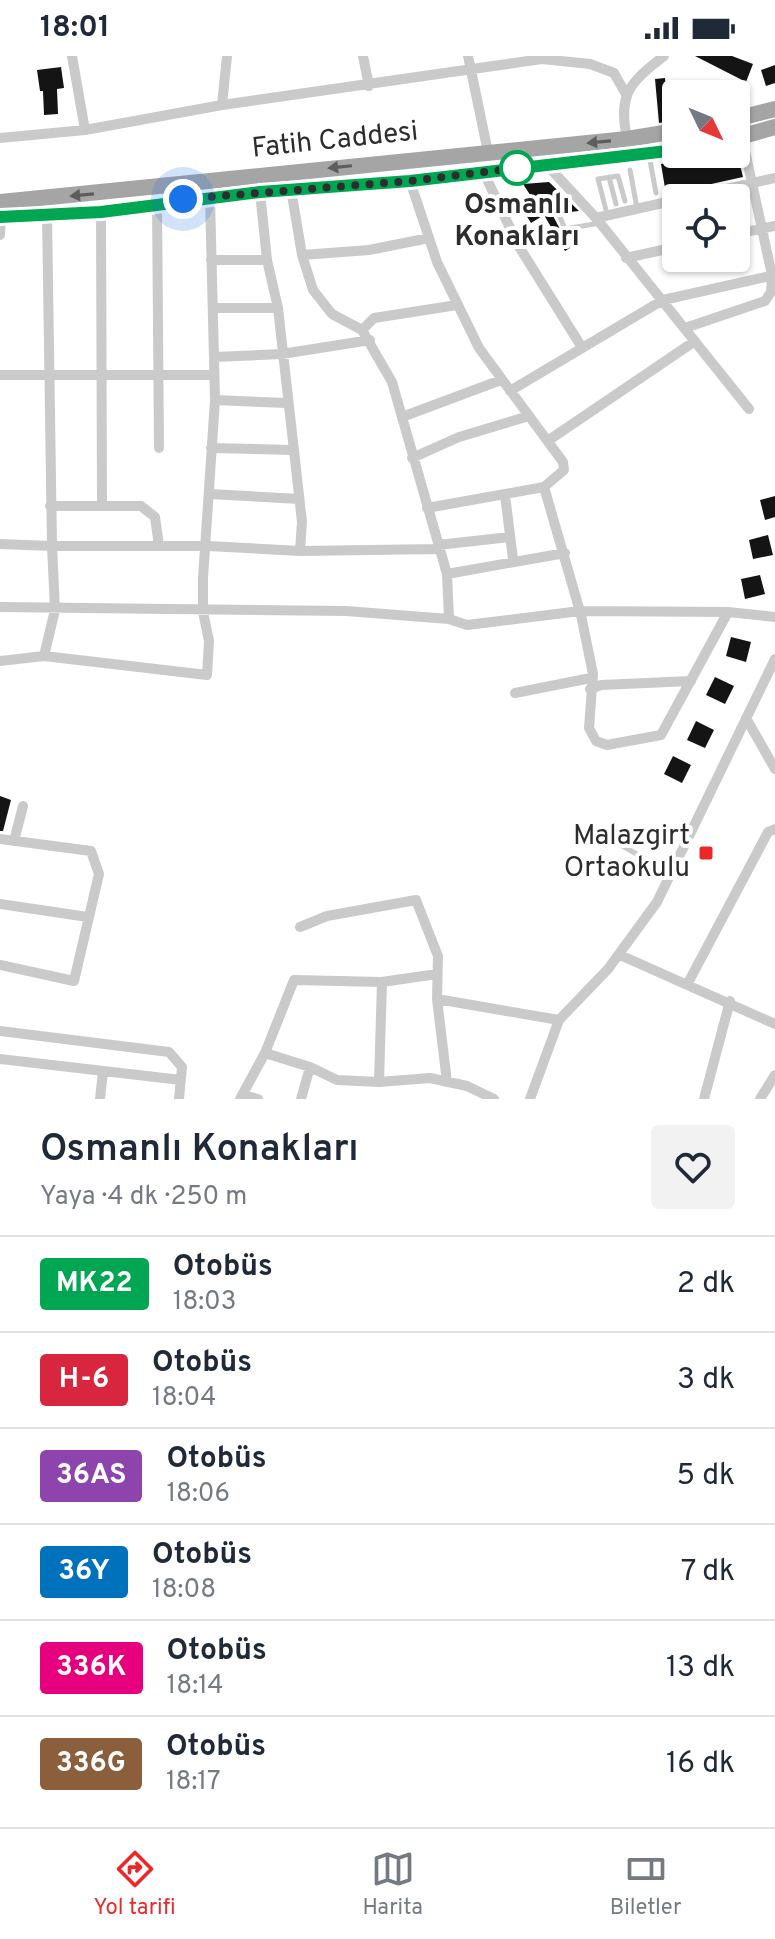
<!DOCTYPE html>
<html lang="tr">
<meta charset="utf-8">
<style>
:root{--surface:#fff;--page:#f2f2f3;--text:#1f2937;--muted:#747a83;--line:#e0e1e3;--accent:#ed2627}
body{margin:0;font-family:Overpass,sans-serif;background:var(--page);color:var(--text);height:100vh;display:flex;flex-direction:column;font-size:30px;white-space:nowrap}
*{box-sizing:border-box;margin:0}
p{font-size:26px;color:var(--muted)}
.icon{flex:none;width:44px;height:44px;fill:none;stroke:currentColor;stroke-width:2;stroke-linecap:round;stroke-linejoin:round}
.map{position:relative;height:1043px;overflow:hidden}
.details{display:flex;flex-direction:column;background:var(--surface);flex:1}
.details>*{flex:none}
.badge{padding:0 16px;border-radius:6px;font-size:28px;line-height:52px}
.needle{width:52px;rotate:133deg}
.controls{position:absolute;left:662px;top:24px;display:grid;gap:16px}
.controls a{display:grid;place-items:center;width:88px;height:88px;border-radius:8px;background:var(--surface);box-shadow:0 2px 6px #0004;font-size:40px}
.you{position:absolute;width:40px;height:40px;margin:-20px;border:6px solid #fff;border-radius:50%;background:#1a73e8;box-shadow:0 0 0 12px #1a73e833}
.map>.badge{position:absolute;translate:-50% -50%;box-shadow:0 0 0 4px #fff}
.round{display:grid;place-items:center;flex:none;width:84px;height:84px;border-radius:8px;background:var(--page)}
.overview{display:flex;align-items:center;justify-content:space-between;height:136px;padding:0 40px}
h1{font-size:38px;font-weight:600;line-height:60px}
ul{padding:0;list-style:none}
li{display:flex;align-items:center;gap:24px;height:96px;padding:0 40px;border-top:2px solid var(--line)}
li div{flex:1}
li b{display:block;font-size:30px}
li em{font-style:normal}
li .badge{min-width:88px;font-weight:700;text-align:center}
.status{display:flex;justify-content:space-between;align-items:center;height:56px;padding:0 40px;background:var(--surface);direction:ltr}
.status svg{height:22px;fill:currentColor}
.menu{display:flex;justify-content:space-around;align-items:center;height:112px;border-top:2px solid var(--line);background:var(--surface);font-size:22px;color:var(--muted)}
.menu a{display:grid;justify-items:center;gap:4px}
.menu .current{color:var(--accent)}
.map>svg:first-child{display:block}
</style>
<div class="status"><b>18:01</b><svg viewBox="0 0 49 12"><path d="M0 12V9h3v3zM5 12V6h3v6zM10 12V3h3v9zM15 12V0h3v12zM26 1h20v11H26zM47 4h2v5h-2z"/></svg></div>
<div class="map">
<svg width="775" height="1043" viewBox="0 0 775 1043">
<rect width="100%" height="100%" fill="#fff"/>
<path fill="#141414" d="M695,0H732L753,8L746,26Z
M775,9V27L766,30L761,14Z
M61,11L64,32L57,33L58,58L44,59L43,35H40L37,14Z
M665,22L668,60L676,58V64L659,67L655,23Z
M715,98L717,106L738,101L743,121L666,138L661,108Z
M549,126L579,155L552,158L570,192L565,195L544,159L531,167L526,159L538,151L523,128Z
M775,440V461L765,464L760,444Z
M768,479L773,499L753,503L749,484Z
M760,519L765,538L745,543L741,523Z
M731,581L751,586L746,606L726,600Z
M715,621L734,630L725,648L706,639Z
M696,665L714,674L705,692L687,684Z
M673,700L691,709L682,727L664,718Z
M0,740L11,744L3,775H0Z"/>
<g fill="none" stroke-linecap="round" stroke-linejoin="round">
<path stroke="#cacaca" stroke-width="5" d="M649,99L656,137
M630,114L637,152
M609,121L616,148
M607,158L598,123L618,120L625,145
M560,161L565,173L600,167
M599,777L671,817"/>
<path stroke="#cacaca" stroke-width="10" d="M72,0L85,74
M363,0L369,30
M468,0L488,96
M222,49L227,0
M0,82L85,74L222,49L542,3L590,8L614,17L627,40
M627,83C618,38 629,27 664,0
M547,109L596,162L749,353
M484,117L518,189L581,290
M410,125L437,206L479,292L563,406L564,414L544,431L581,559L593,618L589,672L596,685L607,689L661,679L728,556
M291,133L302,199L313,234L332,258L362,274L392,326L447,518L449,563
M686,142L775,122
M157,146L159,392
M101,156L102,450
M596,162L676,144
M736,178L775,170
M0,179L1,161
M302,199L369,194L429,182
M626,202L676,191
M211,204H267
M213,252H278
M685,272L765,245L771,236L772,219L742,81
M362,274L374,262L457,249
M214,301L282,298L370,284
M0,319H213
M510,335L663,244L775,219
M215,344L286,347
M402,361L501,324
M549,384L695,285
M211,392L292,394
M412,402L459,381L529,360
M210,438L299,443
M505,439L513,503
M50,450H141L155,461L159,490
M427,452L544,431
M0,488L52,490L47,158
M438,489L510,481
M300,495L439,493
M447,518L565,497
M0,551L346,555L449,563L467,569L580,555L728,556L775,561
M44,600L207,619L209,585L203,556V522L215,344L210,141
M0,605L44,600L55,554L52,490H208L300,495L302,466L278,252L267,204L260,136
M590,633L601,629L691,625
M515,637L591,622
M746,662L775,713
M0,783L91,795L99,818L74,925L0,909
M14,785L23,750
M0,848L88,861
M300,871L327,860L416,844L438,900L437,943L447,1026
M620,899L775,968
M688,927L768,776L775,773
M437,943L559,964
M0,975L169,996L182,1011L179,1043
M265,997L310,1011L337,1024L379,1026L430,1022L467,1030L494,1043
M0,1003L181,1024
M379,1026L382,926L437,918
M243,1039L258,1043
M100,1043L103,1015
M240,1043L265,997L294,924L382,926
M301,1043L310,1011
M530,1043L559,964L608,913L657,846L775,603
M704,1043L730,945
M760,1043L775,1019"/>
<path stroke="#a5a5a5" stroke-width="16" d="M736,63L775,53
M736,82L775,71
M0,146L627,83L676,75
M0,161L101,156L260,136L410,125L676,94"/>
</g>
<defs><path id="oneway-solid" d="M-6-.8H1V-3.2L6.5 0L1 3.2V.8H-6Z" transform="scale(2)"/></defs>
<g fill="#5d5d5d">
<use href="#oneway-solid" transform="translate(599 86) rotate(175)"/>
<use href="#oneway-solid" transform="translate(340 111) rotate(174)"/>
<use href="#oneway-solid" transform="translate(82 139) rotate(175)"/>
</g>
<g fill="none" stroke-linecap="round" stroke-linejoin="round">
<defs>
<path id="line" d="M0,161L101,156L260,136L410,125L676,94"/>
</defs>
<use href="#line" stroke="#fff" stroke-width="18"/>
<use href="#line" stroke="#00a651" stroke-width="12"/>
<path stroke="#2d2d2d" stroke-width="8" stroke-dasharray="0 14.4" d="M183,143L410,125L517,112"/>
</g>
<circle fill="#fff" stroke="#00a651" stroke-width="4" cx="517" cy="112" r="16"/>
<rect fill="#ed2627" stroke="#fff" stroke-width="3" x="698" y="789" width="16" height="16" rx="4"/>
<g text-anchor="middle" dominant-baseline="central" stroke-width="8" stroke-linejoin="round" paint-order="stroke">
<g font-size="28" fill="#2d2d2d" stroke="#fff">
<text transform="translate(335 85) rotate(-6)">Fatih Caddesi</text>
</g>
<g font-size="28" font-weight="bold" fill="#2d2d2d" stroke="#fff">
<text x="517" y="150">Osmanlı<tspan x="517" dy="32">Konakları</tspan></text>
</g>
<g font-size="28" fill="#2d2d2d" stroke="#fff" text-anchor="end">
<text x="690" y="781">Malazgirt<tspan x="690" dy="32">Ortaokulu</tspan></text>
</g>
</g>
</svg>
<div class="controls">
<a><svg class="needle" viewBox="-14 -14 28 28"><path d="M0-13l5 13h-10z" fill="#e53935"/><path d="M0 13l5-13h-10z" fill="#747a83"/></svg></a>
<a><svg class="icon" aria-label="locate" viewBox="0 0 24 24"><circle cx="12" cy="12" r="6"/><path d="M12 2v4M12 18v4M2 12h4M18 12h4"/></svg></a>
</div>
<div class="you" style="left:183px;top:143px"></div>
</div>
<section class="details">
<div class="overview"><div><h1>Osmanlı Konakları</h1><p>Yaya · 4 dk · 250 m</p></div><a class="round"><svg class="icon" aria-label="heart" viewBox="0 0 24 24"><path d="M12 20l-8-8c-3-5 5-10 8-4 3-6 11-1 8 4z"/></svg></a></div>
<ul>
<li><span class="badge" style="background:#00a651;color:#fff">MK22</span><div><b>Otobüs</b><p>18:03</p></div><em>2 dk</em></li>
<li><span class="badge" style="background:#d7263d;color:#fff">H-6</span><div><b>Otobüs</b><p>18:04</p></div><em>3 dk</em></li>
<li><span class="badge" style="background:#8e44ad;color:#fff">36AS</span><div><b>Otobüs</b><p>18:06</p></div><em>5 dk</em></li>
<li><span class="badge" style="background:#0072bc;color:#fff">36Y</span><div><b>Otobüs</b><p>18:08</p></div><em>7 dk</em></li>
<li><span class="badge" style="background:#e6007e;color:#fff">336K</span><div><b>Otobüs</b><p>18:14</p></div><em>13 dk</em></li>
<li><span class="badge" style="background:#8b5e3c;color:#fff">336G</span><div><b>Otobüs</b><p>18:17</p></div><em>16 dk</em></li>
</ul>
</section>
<nav class="menu">
<a class="current"><svg class="icon" aria-label="directions" viewBox="0 0 24 24"><path d="M12 3l9 9-9 9-9-9zM9 14v-3h6M13 9l2 2-2 2"/></svg>Yol tarifi</a>
<a><svg class="icon" aria-label="map" viewBox="0 0 24 24"><path d="M3 6l6-2 6 2 6-2v14l-6 2-6-2-6 2zM9 4v14M15 6v14"/></svg>Harita</a>
<a><svg class="icon" aria-label="tickets" viewBox="0 0 24 24"><path d="M3 7h18v10H3zM15 7v10"/></svg>Biletler</a>
</nav>
